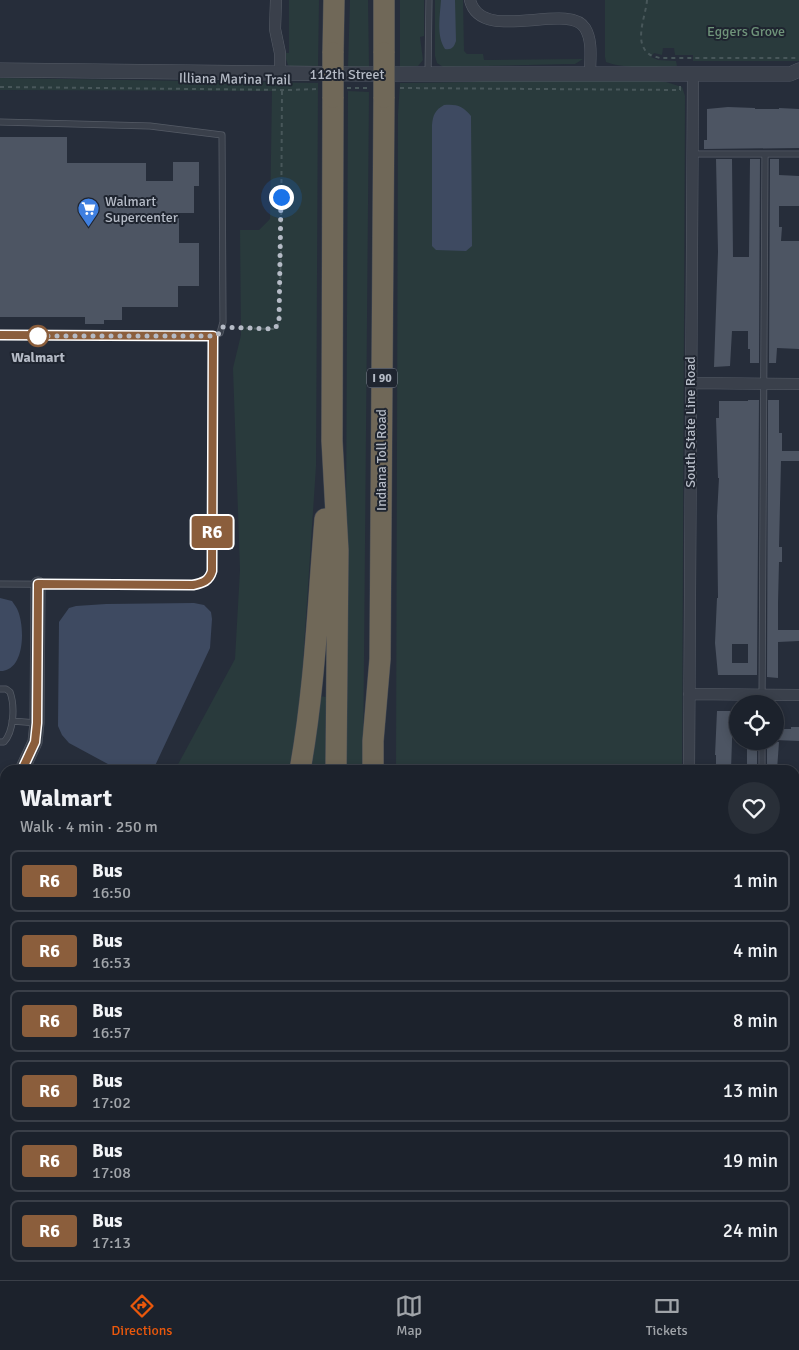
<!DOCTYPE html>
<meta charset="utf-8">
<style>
:root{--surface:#1c222c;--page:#292f38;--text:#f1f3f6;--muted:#a0a4a9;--line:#3a3f48;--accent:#ea580c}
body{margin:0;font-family:Signika,sans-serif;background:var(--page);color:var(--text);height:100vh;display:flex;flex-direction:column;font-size:19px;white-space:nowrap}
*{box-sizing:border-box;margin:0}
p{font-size:16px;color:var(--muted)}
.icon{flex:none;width:28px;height:28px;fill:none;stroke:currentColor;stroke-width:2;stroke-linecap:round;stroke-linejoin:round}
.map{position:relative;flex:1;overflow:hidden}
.panel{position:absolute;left:0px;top:765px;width:800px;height:515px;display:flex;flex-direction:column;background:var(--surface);border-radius:15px 15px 0 0;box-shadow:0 2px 8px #0003,0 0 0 1px var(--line)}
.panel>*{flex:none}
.badge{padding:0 10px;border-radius:4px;font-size:18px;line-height:32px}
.fabs{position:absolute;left:729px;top:695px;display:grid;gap:10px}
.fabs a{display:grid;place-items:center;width:55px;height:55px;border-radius:50%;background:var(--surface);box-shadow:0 2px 8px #0003,0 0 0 1px var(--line);font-size:25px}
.you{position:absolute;width:25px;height:25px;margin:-12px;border:4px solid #fff;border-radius:50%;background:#1a73e8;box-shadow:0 0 0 8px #1a73e833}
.map>.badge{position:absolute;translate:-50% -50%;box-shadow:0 0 0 2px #fff}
.round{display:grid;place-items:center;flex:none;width:52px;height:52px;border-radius:26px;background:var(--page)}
.summary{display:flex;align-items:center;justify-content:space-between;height:85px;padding:0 20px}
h1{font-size:24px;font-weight:800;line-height:38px}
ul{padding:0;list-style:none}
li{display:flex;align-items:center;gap:15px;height:62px;margin:0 10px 8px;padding:0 10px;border:2px solid var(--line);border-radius:8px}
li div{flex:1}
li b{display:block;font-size:19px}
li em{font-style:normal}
li .badge{min-width:55px;font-weight:700;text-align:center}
.tab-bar{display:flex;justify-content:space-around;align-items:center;height:70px;border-top:1px solid var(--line);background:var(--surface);font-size:14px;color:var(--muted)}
.tab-bar a{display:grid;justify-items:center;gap:2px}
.tab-bar .active{color:var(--accent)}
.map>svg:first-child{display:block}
</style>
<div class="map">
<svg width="799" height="1280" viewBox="0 0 799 1280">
<rect width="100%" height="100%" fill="#262d3a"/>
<path fill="#293a3c" d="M289,0H319L318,67H292L288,65L284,53H289Z
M350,0H368L369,67H348Z
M400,0H424V36L420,37L423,60L418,66L400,67Z
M435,0H463L464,51L467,54H483L484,60L583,59L575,64H567L443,67L437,63L435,56Z
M605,0H799V61H693V55H675L674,48H663L662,55L654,53L651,57L658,60L676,61L677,66C654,67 629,70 606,62L605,57Z
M0,78L318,83L316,466L300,707L291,770H175L235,659L240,570L233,368L241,335L240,230H259L270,219L272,91L0,90Z
M492,80H645L666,82L682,87L685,96L682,770H396L398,114L400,83L470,82Z
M348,91L369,92L363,770H345Z
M320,696L326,697L325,770H311L314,749Z
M0,1164L5,1170V1212L0,1206Z
M58,1275H90L94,1280H62Z
M485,1275H681V1280H504Z"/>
<path fill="#3e4a61" d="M441,0H455L456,41C454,47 452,50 445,49C436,36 440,15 441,0Z
M444,105C457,104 463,106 471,116L472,246L466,251L436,250L432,246V125C433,115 435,110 444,105Z
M0,598L12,601C14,604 17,608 18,611C25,628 25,671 0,671Z
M194,603L204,605L211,612L212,619L210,648L153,770H119L69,743L62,735L58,726L59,622L69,608L76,606L106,604Z"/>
<path fill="#4d5563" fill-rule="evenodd" d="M728,107L755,108V109H779V108L799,109V148L704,149V140H707V109Z
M0,137H67V163H146V181H173V162H199V186H194V213H179V243H199V286H178V307H122V320H104V324H85V317H0Z
M716,159H732L733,257H749L750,159H760L759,363H750V349H748V331H732L730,366L714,367L718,252Z
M770,159H779V175L799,176V206H779V227H782L781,241H799V349L777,348L776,363H769Z
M748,400H759L757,675H718L715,643L717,598H718L717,516L719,478H718L716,418H719V401H748ZM732,644H748V663H732Z
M768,400H779V433H782V451H799V461H781L779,547H782V562H779L778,603V630H799V641L778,642V678L767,677Z
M717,711H733L731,770H716V755H715Z
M791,727H799V741L775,740V729H791Z
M767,742H779L777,770H767Z
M747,749H757V770H747Z"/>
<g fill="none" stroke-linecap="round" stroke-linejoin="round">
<defs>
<path id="service" d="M428,74L429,0
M0,122L150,126L222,135L223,322L220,333L213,336L0,335
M693,154H799
M0,584L193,585C203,583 209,581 212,571L213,336
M0,689H6L10,692C15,706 14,731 4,742H0
M762,704L765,154
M12,721L37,723
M762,770V741
M0,855L5,846
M0,859L5,862
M0,889L5,891
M0,953L5,956
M2,965L5,960
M0,995L2,992
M0,1008L5,1010
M194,1275V1280
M758,1280V1275"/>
<path id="minor" d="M276,0L275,29L280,53V73
M470,0C481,45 568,1 585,28C593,41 590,59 590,74
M690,383L799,384
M689,694L799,695
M689,770L693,73
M795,1005H799
M687,1280V1275"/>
<path id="tertiary" d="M0,70L359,74H790L799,70
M22,770L35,742L37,723L38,584
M0,785L5,788
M0,811L5,802
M452,1275L470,1280"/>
<path id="primary" d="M0,1101L5,1107
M0,1148L5,1154
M105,1275L109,1280
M150,1275L154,1280"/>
<path id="motorway" d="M384,0V53
M333,53L334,0
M333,97L332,441L338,550L336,770
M300,770C315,687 318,602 325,519
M373,770V741L380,659L384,97
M341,1275L342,1280
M375,1275L376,1280
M424,1275L425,1280"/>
</defs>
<use href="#service" stroke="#555b66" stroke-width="7"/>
<use href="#minor" stroke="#555b66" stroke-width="12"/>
<use href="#tertiary" stroke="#555b66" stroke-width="15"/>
<use href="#primary" stroke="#434954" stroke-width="19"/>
<use href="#motorway" stroke="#424853" stroke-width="22"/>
<path stroke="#48575a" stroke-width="2" stroke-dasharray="4 4" stroke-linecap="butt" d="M647,0C646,16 633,42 649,54C651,56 657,57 660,58H796
M0,87L289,90L318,89
M347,88H368
M400,88L680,90V85
M230,328L273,329L277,327L279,322L281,251L282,90
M0,1213L5,1219
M53,1275L57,1280"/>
<use href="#service" stroke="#3a404b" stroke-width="5.5"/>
<use href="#minor" stroke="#3a404b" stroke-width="11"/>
<use href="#tertiary" stroke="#3a404b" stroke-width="14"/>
<use href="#primary" stroke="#585e6a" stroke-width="18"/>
<use href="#motorway" stroke="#706858" stroke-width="21"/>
<path stroke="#5c6371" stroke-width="3" stroke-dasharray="5 5" stroke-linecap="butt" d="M0,1224L5,1230
M0,1247L5,1253
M0,1266L5,1272
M23,1275L27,1280
M43,1275L47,1280"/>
<defs>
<path id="motorway-bridge" d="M384,53V97
M333,97V53"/>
</defs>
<use href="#motorway-bridge" stroke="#424853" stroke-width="22" stroke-linecap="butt"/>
<use href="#motorway-bridge" stroke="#706858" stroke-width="21"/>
</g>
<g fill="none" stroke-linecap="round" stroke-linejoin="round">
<defs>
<path id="line" d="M0,335L213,336L212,571C209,581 203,583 193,585L38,584L37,723L35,742L22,770"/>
</defs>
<use href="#line" stroke="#fff" stroke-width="11"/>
<use href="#line" stroke="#8b5e3c" stroke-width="8"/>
<path stroke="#b5bbc6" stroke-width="5" stroke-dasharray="0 9" d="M38,336H34H213L220,333L222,327L273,329L277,326L279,322L281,197"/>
</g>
<defs>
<symbol id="supermarket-pin" viewBox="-11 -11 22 30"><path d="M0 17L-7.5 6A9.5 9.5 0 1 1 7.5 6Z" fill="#3f7fe0" stroke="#1f2530"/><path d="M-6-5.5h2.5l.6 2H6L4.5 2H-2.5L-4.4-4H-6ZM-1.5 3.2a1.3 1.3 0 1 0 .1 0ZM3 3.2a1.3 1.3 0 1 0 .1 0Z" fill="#fff"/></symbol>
</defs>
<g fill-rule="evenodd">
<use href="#supermarket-pin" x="76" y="196" width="25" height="34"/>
</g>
<circle fill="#fff" stroke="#8b5e3c" stroke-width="2.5" cx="38" cy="336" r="10"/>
<g text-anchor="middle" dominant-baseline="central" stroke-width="4" stroke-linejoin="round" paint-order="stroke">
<rect fill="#1f2530" stroke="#888e99" stroke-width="1" x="367" y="368.5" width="30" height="19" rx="4"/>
<g font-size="12" font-weight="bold" fill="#b5bbc6">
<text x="382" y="378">I 90</text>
</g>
<g font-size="14" fill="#6f947a" stroke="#1f2530">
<text x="746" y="31">Eggers Grove</text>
</g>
<g font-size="14" fill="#b5bbc6" stroke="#1f2530">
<text x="347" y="74">112th Street</text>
<text transform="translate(235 79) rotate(1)">Illiana Marina Trail</text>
<text transform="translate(690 422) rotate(-90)">South State Line Road</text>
<text transform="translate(381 460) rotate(-90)">Indiana Toll Road</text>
</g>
<g font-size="14" fill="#b5bbc6" stroke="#1f2530" text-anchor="start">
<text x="105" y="201">Walmart<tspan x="105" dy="16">Supercenter</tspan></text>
</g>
<g font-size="14" font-weight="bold" fill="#b5bbc6" stroke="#1f2530">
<text x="38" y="357">Walmart</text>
</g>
</g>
</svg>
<div class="fabs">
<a><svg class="icon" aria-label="locate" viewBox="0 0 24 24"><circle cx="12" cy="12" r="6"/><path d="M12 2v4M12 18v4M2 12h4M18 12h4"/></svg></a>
</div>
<div class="you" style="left:281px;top:197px"></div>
<b class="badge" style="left:212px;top:532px;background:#8b5e3c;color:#fff">R6</b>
<section class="panel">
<div class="summary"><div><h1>Walmart</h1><p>Walk · 4 min · 250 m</p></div><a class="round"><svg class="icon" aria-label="heart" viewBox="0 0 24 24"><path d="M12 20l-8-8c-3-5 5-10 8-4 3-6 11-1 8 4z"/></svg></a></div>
<ul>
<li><span class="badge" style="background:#8b5e3c;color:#fff">R6</span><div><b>Bus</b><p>16:50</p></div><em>1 min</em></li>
<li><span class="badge" style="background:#8b5e3c;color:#fff">R6</span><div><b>Bus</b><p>16:53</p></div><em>4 min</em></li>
<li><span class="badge" style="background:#8b5e3c;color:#fff">R6</span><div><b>Bus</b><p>16:57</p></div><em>8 min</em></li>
<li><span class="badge" style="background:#8b5e3c;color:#fff">R6</span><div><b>Bus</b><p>17:02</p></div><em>13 min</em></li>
<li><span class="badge" style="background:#8b5e3c;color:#fff">R6</span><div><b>Bus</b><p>17:08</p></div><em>19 min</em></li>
<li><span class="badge" style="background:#8b5e3c;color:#fff">R6</span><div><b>Bus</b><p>17:13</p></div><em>24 min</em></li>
</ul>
</section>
</div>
<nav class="tab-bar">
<a class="active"><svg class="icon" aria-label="directions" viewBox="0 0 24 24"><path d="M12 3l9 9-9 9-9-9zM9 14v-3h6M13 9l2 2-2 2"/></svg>Directions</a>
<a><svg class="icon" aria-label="map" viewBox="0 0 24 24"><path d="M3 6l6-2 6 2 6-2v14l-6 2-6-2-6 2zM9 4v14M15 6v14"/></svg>Map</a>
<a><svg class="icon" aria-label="tickets" viewBox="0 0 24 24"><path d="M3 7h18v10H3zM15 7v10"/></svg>Tickets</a>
</nav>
